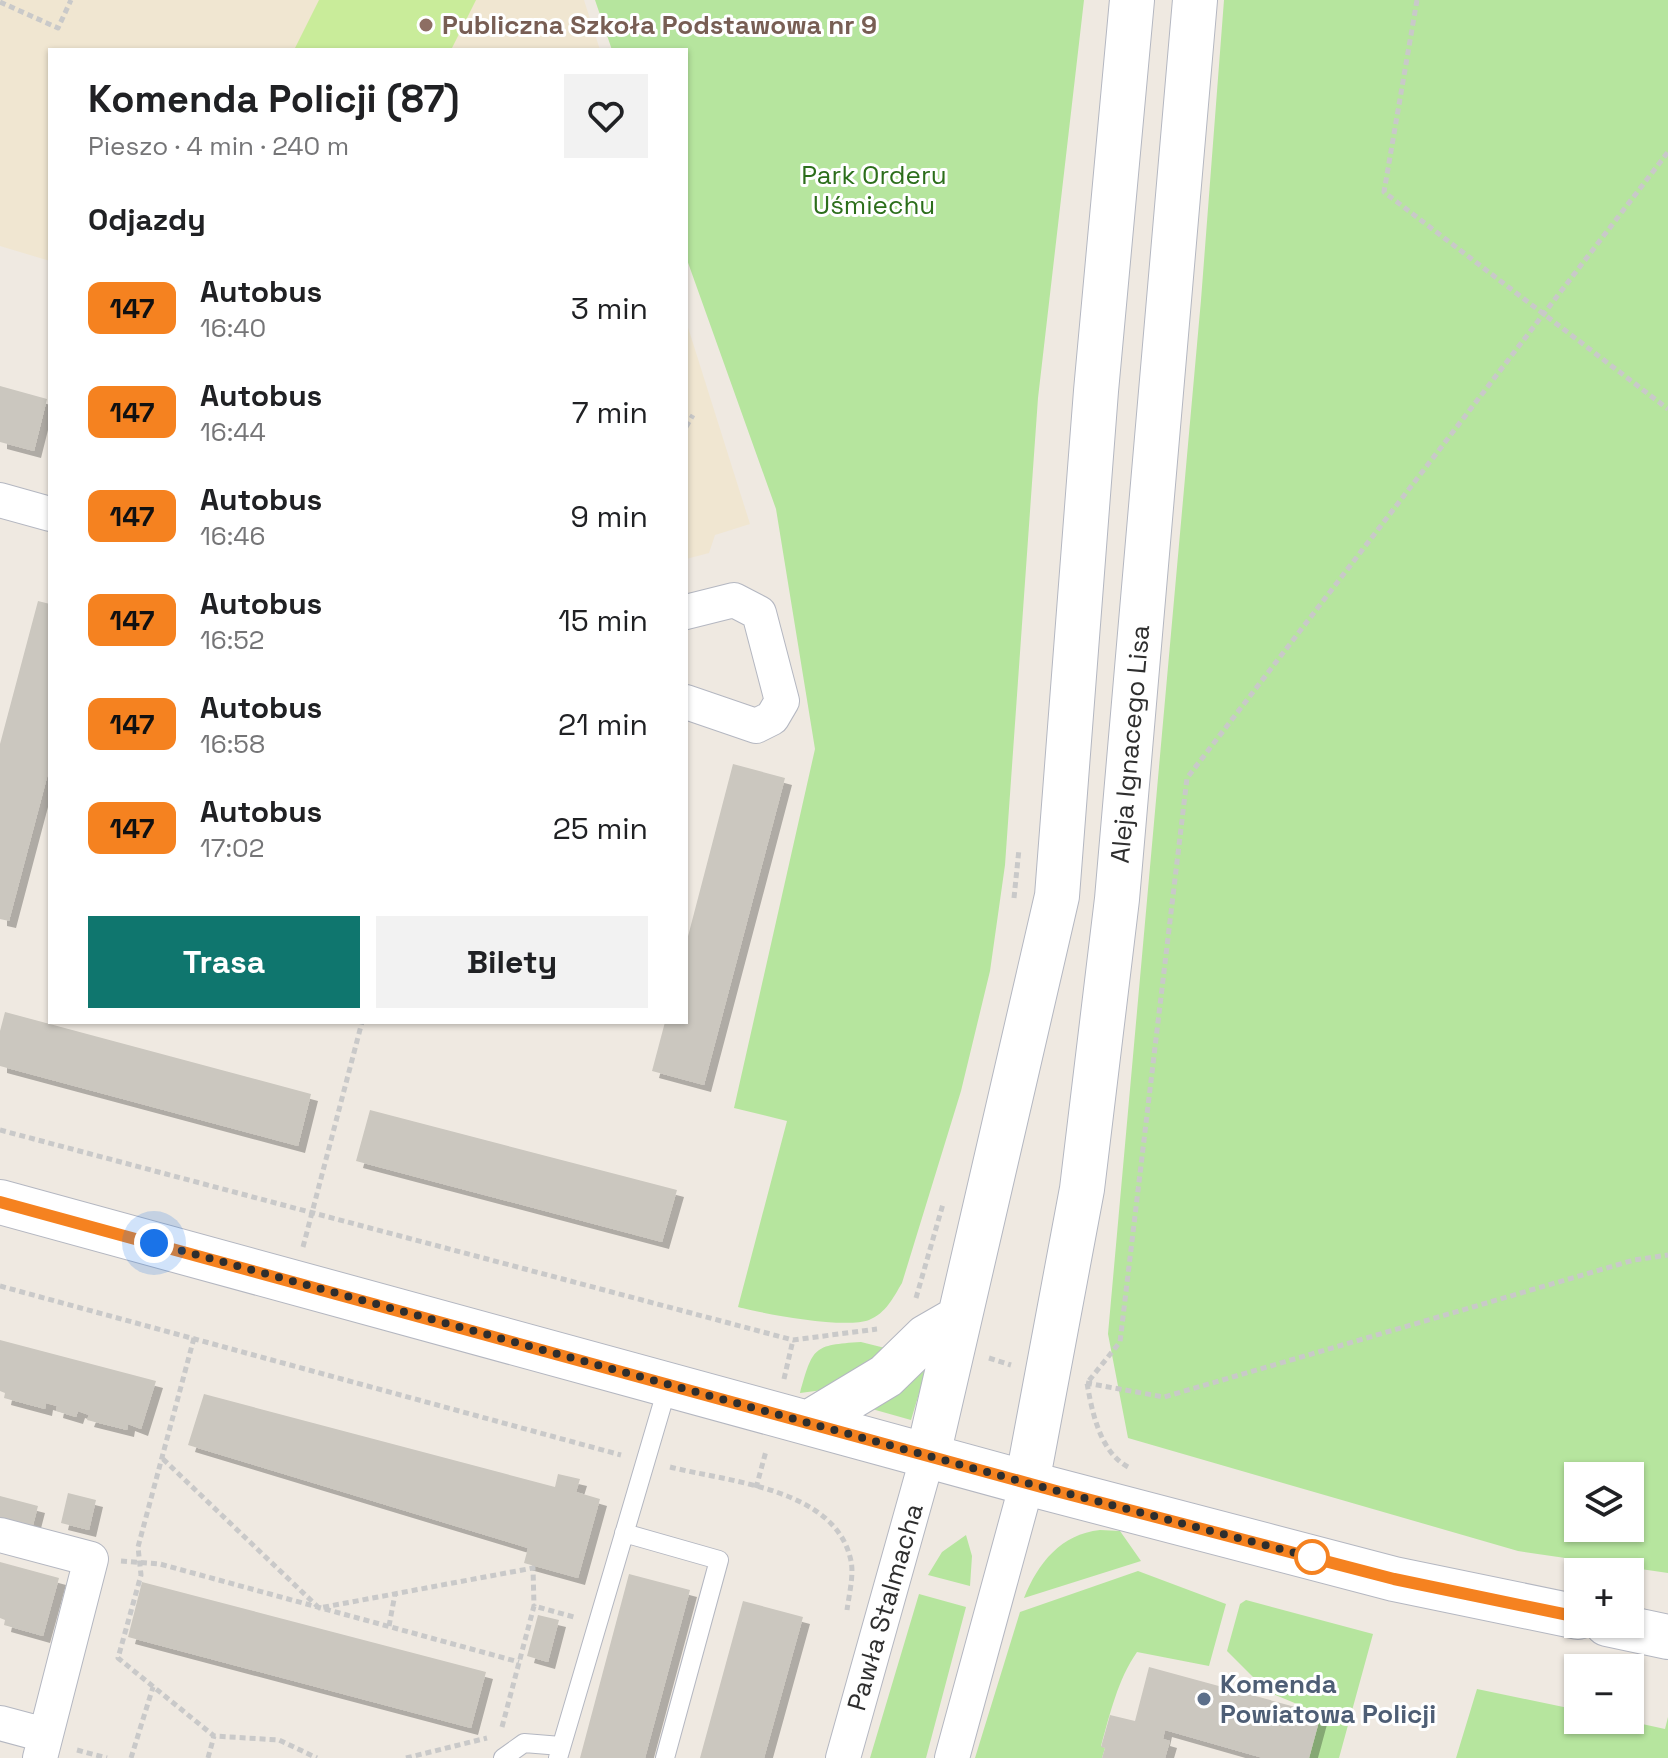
<!DOCTYPE html>
<html lang="pl">
<meta charset="utf-8">
<style>
:root{--surface:#fff;--page:#f2f2f2;--text:#202124;--muted:#757577;--accent:#0f766e}
body{margin:0;font-family:"Space Grotesk",sans-serif;background:var(--page);color:var(--text);height:100vh;display:flex;flex-direction:column;font-size:30px;white-space:nowrap}
*{box-sizing:border-box;margin:0}
p{font-size:26px;color:var(--muted)}
.icon{flex:none;width:44px;height:44px;fill:none;stroke:currentColor;stroke-width:2;stroke-linecap:round;stroke-linejoin:round}
.map{position:relative;flex:1;overflow:hidden}
.panel{position:absolute;left:48px;top:48px;width:640px;height:976px;display:flex;flex-direction:column;background:var(--surface);border-radius:0px;box-shadow:0 2px 6px #0004}
.panel>*{flex:none}
.badge{padding:0 16px;border-radius:12px;font-size:28px;line-height:52px}
.controls{position:absolute;left:1564px;top:1462px;display:grid;gap:16px}
.controls a{display:grid;place-items:center;width:80px;height:80px;border-radius:0px;background:var(--surface);box-shadow:0 2px 6px #0004;font-size:40px}
.you{position:absolute;width:40px;height:40px;margin:-20px;border:6px solid #fff;border-radius:50%;background:#1a73e8;box-shadow:0 0 0 12px #1a73e833}
.map>.badge{position:absolute;translate:-50% -50%;box-shadow:0 0 0 4px #fff}
h2{padding:0 40px;font-size:30px;line-height:72px}
.round{display:grid;place-items:center;flex:none;width:84px;height:84px;border-radius:0px;background:var(--page)}
.summary{display:flex;align-items:center;justify-content:space-between;height:136px;padding:0 40px}
h1{font-size:38px;font-weight:700;line-height:60px}
.action{display:flex;gap:16px;margin-top:auto;padding:16px 40px}
.action a{flex:1;height:92px;border-radius:0px;background:var(--accent);color:#fff;font-size:32px;font-weight:700;line-height:92px;text-align:center}
.action a+a{background:var(--page);color:var(--text)}
ul{padding:0;list-style:none}
li{display:flex;align-items:center;gap:24px;height:104px;padding:0 40px}
li div{flex:1}
li b{display:block;font-size:30px}
li em{font-style:normal}
li .badge{min-width:88px;font-weight:700;text-align:center}
.map>svg:first-child{display:block}
</style>
<div class="map">
<svg width="1668" height="1758" viewBox="0 0 1668 1758">
<defs>
<filter id="shadow"><feDropShadow dx="7" dy="7" stdDeviation="0" flood-color="#0004"/></filter>
</defs>
<rect width="100%" height="100%" fill="#efe9e1"/>
<path fill="#f0e6d1" d="M0,0H584L600,50H50V261L0,246Z
M686,321L750,524L715,535L709,553L686,559Z"/>
<path fill="#b6e59e" fill-rule="evenodd" d="M595,0H1084L1038,398L1005,865L990,971L961,1091L902,1283C893,1298 886,1313 869,1320C844,1329 765,1314 738,1307L787,1121L734,1108L815,749L776,509L686,257V50H612Z
M1224,0H1668V1573L1518,1551L1128,1438L1108,1334L1201,300ZM1578,1476H1630V1528H1578Z
M861,1342L889,1349L823,1390L800,1393C813,1347 813,1345 861,1342Z
M924,1364L926,1370L911,1420L872,1409Z
M1100,1530L1120,1531L1141,1561L1024,1598C1038,1563 1061,1534 1100,1530Z
M966,1535L972,1556L970,1586L928,1575L942,1552Z
M1138,1571L1226,1604L1209,1666L1137,1652C1118,1679 1110,1714 1101,1746L1105,1748L1102,1758H975L1020,1612Z
M919,1594L966,1607L926,1758H870Z
M1246,1600L1373,1634L1339,1758H1309L1321,1714L1268,1692L1227,1651L1240,1604Z
M1477,1689L1578,1710V1720H1624L1665,1729L1668,1717V1758H1456Z"/>
<path fill="#c9ec9a" d="M319,0H476L451,50H294Z"/>
<path fill="#cbc7bf" filter="url(#shadow)" d="M0,386L47,399L34,451L0,442Z
M38,601L50,604V766L9,921L0,919V744Z
M733,764L785,778L704,1085L652,1071L665,1022H686V944Z
M5,1012L311,1094L298,1146L0,1066V1031Z
M370,1110L677,1190L662,1242L356,1161Z
M0,1340L156,1381L141,1429L128,1424L127,1430L87,1420L89,1415L78,1411L76,1417L56,1411L57,1406L46,1403L45,1409L4,1398L5,1393L0,1391Z
M204,1394L555,1487L558,1474L580,1479L576,1492L600,1499L578,1578L524,1563L528,1548L188,1445Z
M68,1493L96,1500L89,1530L61,1523Z
M0,1496L38,1506L32,1529L0,1520Z
M0,1562L59,1578L43,1636L4,1625L5,1620L0,1618Z
M629,1574L690,1590L645,1758H580Z
M142,1582L486,1672L471,1728L128,1637Z
M743,1601L803,1617L764,1758H700Z
M538,1615L559,1620L548,1662L527,1656Z
M1149,1667L1321,1714L1309,1758H1263L1165,1730L1163,1739L1170,1741L1165,1758H1102L1105,1748L1101,1747L1110,1715L1135,1721Z"/>
<g fill="none" stroke-linecap="round" stroke-linejoin="round">
<defs>
<path id="lane" d="M624,1533L719,1560L665,1758
M503,1758L524,1743L561,1746
M558,1758L668,1385"/>
<path id="street" d="M0,500L50,514
M686,612L734,600L759,613L782,701L772,718L756,726L686,702
M0,1535L91,1559L40,1758
M0,1723L45,1735
M843,1758L928,1455
M952,1758L1027,1483"/>
<path id="secondary" d="M0,1202L1027,1483L1394,1579L1578,1617
M808,1423L886,1376L926,1337L959,1318
M928,1455L1057,896L1096,391L1132,0
M1027,1483L1082,1189L1117,899L1195,0
M1607,1624L1668,1637"/>
</defs>
<use href="#lane" stroke="#b4b7c1" stroke-width="20"/>
<use href="#street" stroke="#b4b7c1" stroke-width="36"/>
<use href="#secondary" stroke="#b4b7c1" stroke-width="46"/>
<path stroke="#c9c9c9" stroke-width="5" stroke-dasharray="6 4" stroke-linecap="butt" d="M1417,0L1384,192L1668,409
M0,2L58,28L71,0
M686,427L693,415
M1014,898L1019,849
M0,1130L793,1340L877,1329
M303,1247L362,1022
M0,1286L621,1455
M916,1298L943,1204
M194,1338L138,1547L141,1575L118,1658L214,1736L279,1740L317,1758
M989,1358L1011,1365
M784,1379L793,1340
M1086,1383L1164,1397L1634,1260L1668,1255
M163,1459L319,1608L533,1568L534,1606
M670,1467C729,1482 836,1488 851,1561C854,1575 849,1595 847,1610
M1128,1467C1100,1452 1092,1412 1087,1383L1120,1342L1187,778L1668,152
M756,1488L766,1451
M121,1561L160,1564L519,1662
M389,1626L395,1594
M502,1727L534,1606L574,1617
M77,1750L107,1758
M131,1758L153,1687
M208,1758L214,1736
M406,1758L487,1738"/>
<use href="#lane" stroke="#fff" stroke-width="18"/>
<use href="#street" stroke="#fff" stroke-width="34"/>
<use href="#secondary" stroke="#fff" stroke-width="44"/>
</g>
<g fill="none" stroke-linecap="round" stroke-linejoin="round">
<defs>
<path id="line" d="M0,1202L1056,1491L1394,1579L1578,1617"/>
</defs>
<use href="#line" stroke="#fff" stroke-width="18"/>
<use href="#line" stroke="#f58220" stroke-width="12"/>
<path stroke="#2e2e2e" stroke-width="8" stroke-dasharray="0 14.4" d="M154,1243L1027,1483L1315,1558L1312,1557"/>
</g>
<circle fill="#8d6e63" stroke="#fff" stroke-width="3" cx="426" cy="25" r="8"/>
<circle fill="#fff" stroke="#f58220" stroke-width="4" cx="1312" cy="1557" r="16"/>
<circle fill="#5c6f8a" stroke="#fff" stroke-width="3" cx="1204" cy="1699" r="8"/>
<g text-anchor="middle" dominant-baseline="central" stroke-width="6" stroke-linejoin="round" paint-order="stroke">
<g font-size="26" font-weight="bold" fill="#785e54" stroke="#fff" text-anchor="start">
<text x="442" y="25">Publiczna Szkoła Podstawowa nr 9</text>
</g>
<g font-size="26" fill="#2c6e1b" stroke="#fff">
<text x="874" y="175">Park Orderu<tspan x="874" dy="30">Uśmiechu</tspan></text>
</g>
<g font-size="26" fill="#2e2e2e" stroke="#fff">
<text transform="translate(1130 744) rotate(-85)">Aleja Ignacego Lisa</text>
<text transform="translate(885 1607) rotate(-74)">Pawła Stalmacha</text>
</g>
<g font-size="26" font-weight="bold" fill="#4e5e75" stroke="#fff" text-anchor="start">
<text x="1220" y="1684">Komenda<tspan x="1220" dy="30">Powiatowa Policji</tspan></text>
</g>
</g>
</svg>
<div class="controls">
<a><svg class="icon" aria-label="layers" viewBox="0 0 24 24"><path d="M12 4l9 5-9 5-9-5zM3 14l9 5 9-5"/></svg></a>
<a>+</a>
<a>−</a>
</div>
<div class="you" style="left:154px;top:1243px"></div>
<section class="panel">
<div class="summary"><div><h1>Komenda Policji (87)</h1><p>Pieszo · 4 min · 240 m</p></div><a class="round"><svg class="icon" aria-label="heart" viewBox="0 0 24 24"><path d="M12 20l-8-8c-3-5 5-10 8-4 3-6 11-1 8 4z"/></svg></a></div>
<h2>Odjazdy</h2>
<ul>
<li><span class="badge" style="background:#f58220;color:#111">147</span><div><b>Autobus</b><p>16:40</p></div><em>3 min</em></li>
<li><span class="badge" style="background:#f58220;color:#111">147</span><div><b>Autobus</b><p>16:44</p></div><em>7 min</em></li>
<li><span class="badge" style="background:#f58220;color:#111">147</span><div><b>Autobus</b><p>16:46</p></div><em>9 min</em></li>
<li><span class="badge" style="background:#f58220;color:#111">147</span><div><b>Autobus</b><p>16:52</p></div><em>15 min</em></li>
<li><span class="badge" style="background:#f58220;color:#111">147</span><div><b>Autobus</b><p>16:58</p></div><em>21 min</em></li>
<li><span class="badge" style="background:#f58220;color:#111">147</span><div><b>Autobus</b><p>17:02</p></div><em>25 min</em></li>
</ul>
<div class="action"><a>Trasa</a><a>Bilety</a></div>
</section>
</div>
